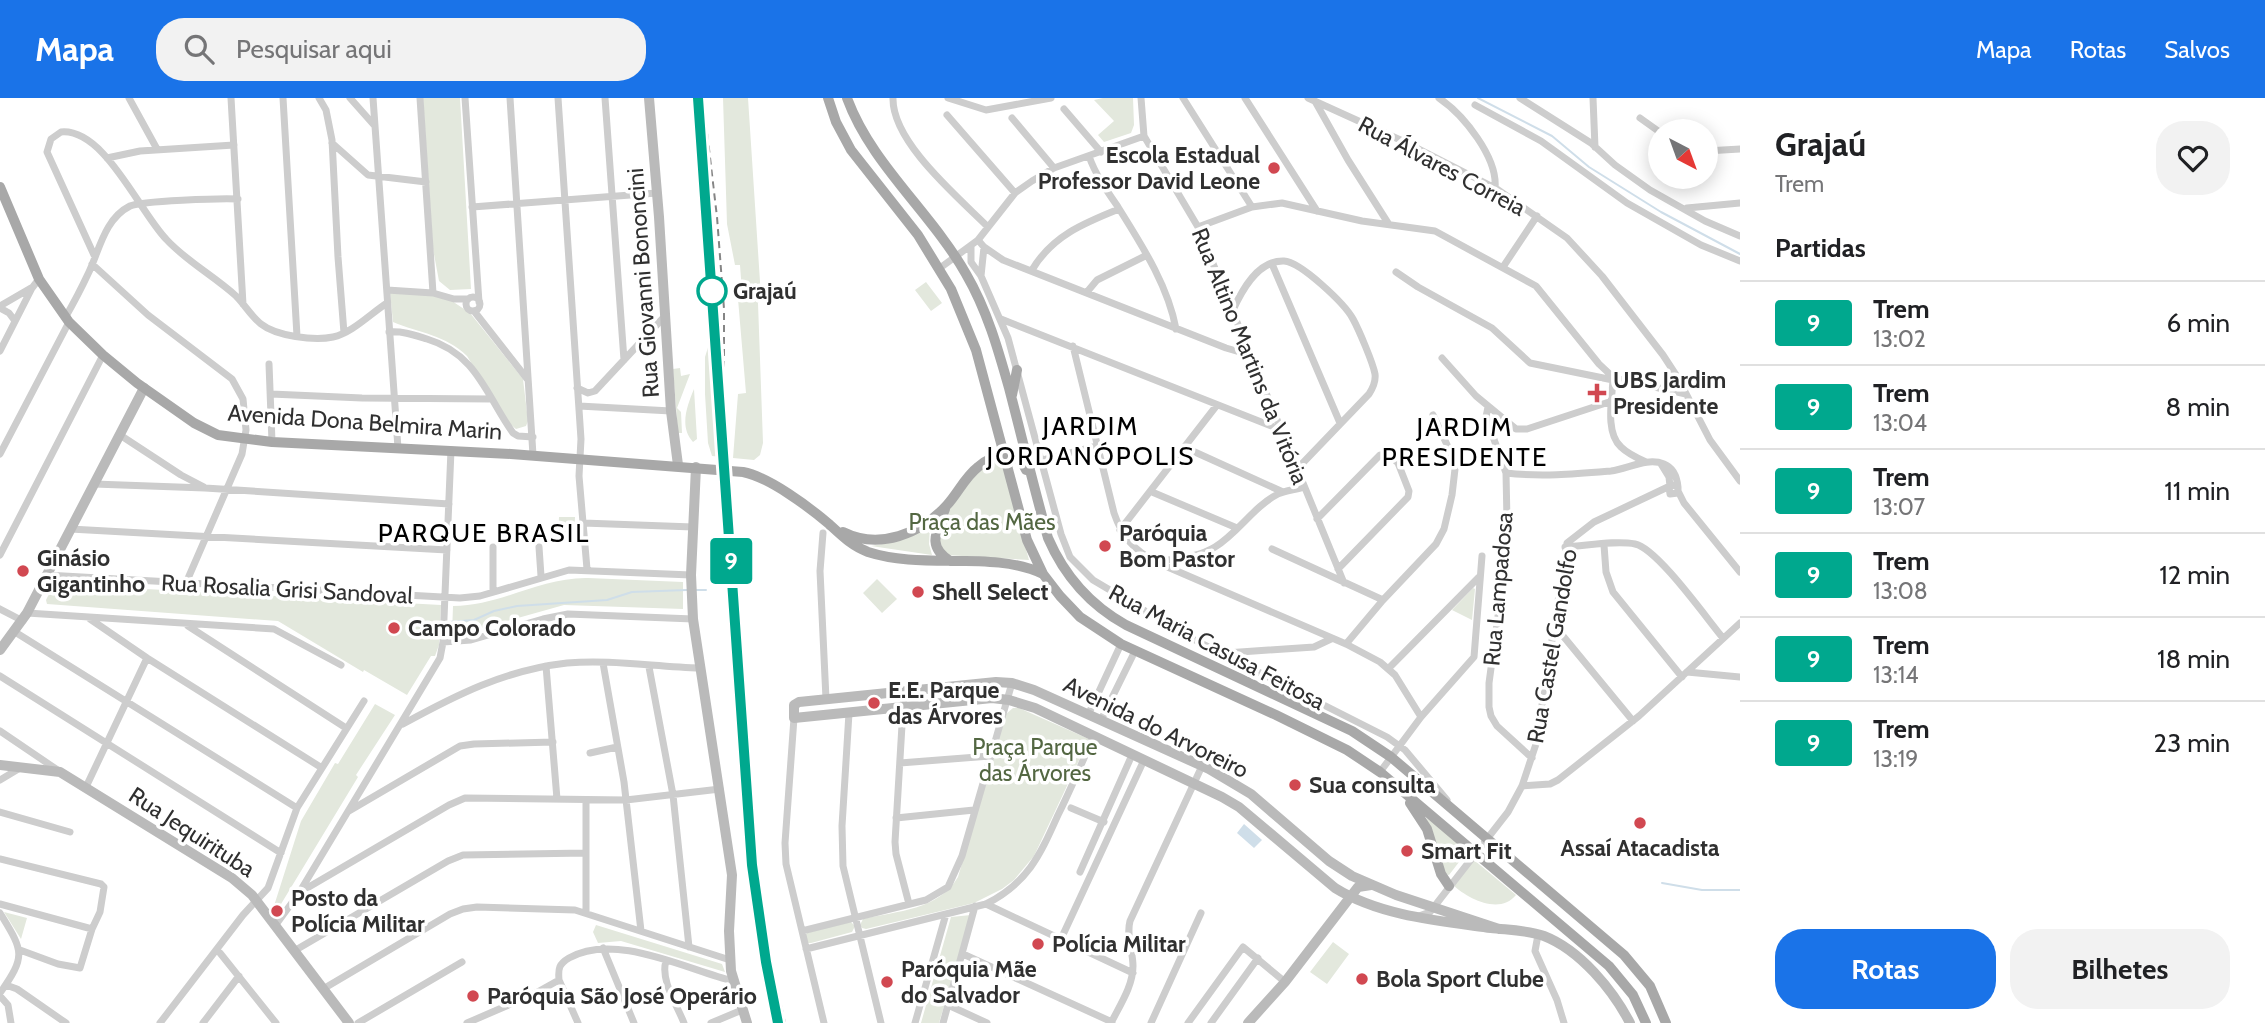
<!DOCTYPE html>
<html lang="pt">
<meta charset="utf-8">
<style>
:root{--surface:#fff;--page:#f2f2f2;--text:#202124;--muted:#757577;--line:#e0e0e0;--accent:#1a73e8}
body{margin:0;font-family:Cabin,sans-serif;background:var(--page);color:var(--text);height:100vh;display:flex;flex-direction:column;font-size:26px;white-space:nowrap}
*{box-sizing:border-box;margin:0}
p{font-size:23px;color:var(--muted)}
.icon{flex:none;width:38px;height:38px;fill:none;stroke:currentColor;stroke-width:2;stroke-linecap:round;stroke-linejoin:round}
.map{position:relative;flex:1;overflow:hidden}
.panel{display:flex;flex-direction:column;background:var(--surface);width:525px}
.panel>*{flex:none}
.badge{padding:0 14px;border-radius:5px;font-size:24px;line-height:46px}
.needle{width:46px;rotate:139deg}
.fabs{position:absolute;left:1648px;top:21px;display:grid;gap:14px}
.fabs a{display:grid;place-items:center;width:70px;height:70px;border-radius:50%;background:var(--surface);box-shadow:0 4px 18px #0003;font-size:35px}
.map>.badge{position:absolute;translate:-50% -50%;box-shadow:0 0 0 4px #fff}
h2{padding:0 35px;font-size:26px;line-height:63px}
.round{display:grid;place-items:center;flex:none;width:74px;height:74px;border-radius:28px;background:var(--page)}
.head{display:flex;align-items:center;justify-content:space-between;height:119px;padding:0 35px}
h1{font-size:33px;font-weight:700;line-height:52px}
.cta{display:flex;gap:14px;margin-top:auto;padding:14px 35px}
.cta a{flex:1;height:80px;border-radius:28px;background:var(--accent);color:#fff;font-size:28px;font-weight:700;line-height:80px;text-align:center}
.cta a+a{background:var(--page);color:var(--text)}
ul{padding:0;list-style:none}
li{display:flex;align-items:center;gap:21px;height:84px;padding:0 35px;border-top:2px solid var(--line)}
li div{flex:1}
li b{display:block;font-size:26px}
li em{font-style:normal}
li .badge{min-width:77px;font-weight:700;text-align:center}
header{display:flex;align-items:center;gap:42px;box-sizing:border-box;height:98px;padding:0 35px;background:var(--accent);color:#fff}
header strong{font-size:33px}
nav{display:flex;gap:38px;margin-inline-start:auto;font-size:24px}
.search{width:490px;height:63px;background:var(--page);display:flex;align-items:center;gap:18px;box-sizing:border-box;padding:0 24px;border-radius:28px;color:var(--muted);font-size:26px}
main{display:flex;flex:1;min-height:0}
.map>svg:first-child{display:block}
</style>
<header>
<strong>Mapa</strong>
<div class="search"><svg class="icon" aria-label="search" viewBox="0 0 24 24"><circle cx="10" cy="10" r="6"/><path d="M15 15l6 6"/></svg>Pesquisar aqui</div>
<nav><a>Mapa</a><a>Rotas</a><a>Salvos</a></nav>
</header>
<main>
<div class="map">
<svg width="1740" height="925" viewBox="0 0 1740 925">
<rect width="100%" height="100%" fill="#fff"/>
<path fill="#e3e8dd" d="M423,0H460L471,191L450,192L439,183L433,151Z
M723,0H748L761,199L758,205L763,345L760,357L754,362L733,360L738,296L746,295L738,201L749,198L748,193L742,194L740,167H735L727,126Z
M1103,0H1133L1134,27L1131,35L1104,44L1098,37L1114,23L1094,2Z
M926,184L942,205L931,213L915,192Z
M390,194L435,197L452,203L470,215L523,281L528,323L526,328L516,331L510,326L467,258C446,237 419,235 393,224Z
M710,243H714L722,359L712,358L708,345L705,296V259Z
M680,270L681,278L690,276L677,310L681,314L682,335H678L673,271Z
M694,291L697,341L693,344C679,329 687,308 694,291Z
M1001,362L1029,462L945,457L937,436C948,409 970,368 1001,362Z
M559,419H575L574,441H558Z
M502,425L522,427L521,443L501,441Z
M930,428L929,446L932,457L871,448L895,444Z
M588,480L683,484V511L564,507L468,534L452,536L453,508C500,508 541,479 588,480Z
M877,481L897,501L882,515L863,495Z
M54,486L441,507L439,547L435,558H431L407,597L364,572L363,574L278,523L47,506L46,502Z
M1473,490L1475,491L1472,522L1452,512Z
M375,606L395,617L356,677L358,679L278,811H273L301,723L335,665L338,666Z
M1013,610H1019L1089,641L1034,758L1014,782L1002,791L974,805L866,831L862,830L860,827L863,821C897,813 939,812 958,779L1006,616Z
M1426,720L1464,746L1466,755L1449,777L1445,776Z
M1474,762L1516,797C1500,817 1468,801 1453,787Z
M4,814L27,820L21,841Z
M971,817L939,925H921L951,819Z
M850,823L855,828L852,834L811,845H808L805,838L807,835Z
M596,827L722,866L725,874L621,843L598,845L593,834Z
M1333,844L1349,856L1327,886L1310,874Z"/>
<path fill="#cfdee9" d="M1244,726L1262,742L1254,750L1237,735Z"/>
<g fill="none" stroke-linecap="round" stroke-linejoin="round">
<path stroke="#cfdee9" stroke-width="2" d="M1478,0L1552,38L1589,69L1661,114L1740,156
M696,492H706
M449,524L474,522L494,513L517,508L607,502L632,494L687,492
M1662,785L1702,792H1740"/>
<path stroke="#cdcdcd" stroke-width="7" d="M129,0L157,51
M231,0L243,206
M283,0L297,238
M319,0L326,12L332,42L338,159L344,235
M350,0L374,27
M373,0L398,350
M420,0L433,195
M465,0L479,204
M510,0L533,357
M558,0L581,341L579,378L587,471
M605,0L624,262
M893,0C892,44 958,99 988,129
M948,0L986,12L1051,0
M1141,0L1144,38L1198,129L1344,485
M1183,0L1252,109
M1245,0L1317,113
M1308,0L1407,45L1497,91L1567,140L1602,178L1663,257L1678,280L1710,342L1740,383
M1439,0C1464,17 1498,60 1495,90
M1520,0L1591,45L1615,67L1650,92L1705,123L1740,138
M1593,0L1595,49
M1316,5L1348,62L1388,125
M1475,7L1541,43L1627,105L1701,147L1740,163
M1064,11L1101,54
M947,17L1015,95
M1012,20L1054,70
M1640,20L1661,35
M332,45L368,77L426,84
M1706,53L1740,51
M1089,58C1095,76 1107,93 1118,109C1141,146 1168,187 1176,231
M107,60L140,53L234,47
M472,109L657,95
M1687,110L1740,105
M1198,129L1252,109L1282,105L1362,123L1435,133L1536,188L1599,266L1614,280
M978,142L984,149L1003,162L1226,250L1250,257
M971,148V164L981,178L1008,240L1061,436L1070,459L1093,482L1189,539L1387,639L1405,652L1447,702
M94,157L47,54L51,41L61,34C104,30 139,113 166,141C186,163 214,178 236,198C245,207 251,218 261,226C276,238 314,243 333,239C352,235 370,216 387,205
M92,166L148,217L232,281L243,301L246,332L242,356L186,485
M1272,166L1340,325
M1503,169L1537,118
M940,170L978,142L1015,95L1032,83L1054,70L1144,38
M1032,172C1052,138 1084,125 1119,111
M1396,174L1418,189L1492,230L1530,265L1613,282L1614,280L1686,296
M981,178L984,149
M387,192L433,195L454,201H468
M1087,194L1097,182L1147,157
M466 206a7 7 0 1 1 14 0a7 7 0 1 1-14 0Z
M0,208L31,190
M0,210L9,215L15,223
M1233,212C1242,192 1258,162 1284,163C1301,164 1345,206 1353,221C1359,232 1373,265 1375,276C1376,284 1373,290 1369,296L1297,371
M474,213L528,282
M65,220C73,206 81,191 88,176C99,154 104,121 130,108C141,103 222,100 238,101
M1001,221L1279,331
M389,234C403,233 414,237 427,241C477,256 486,297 513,335L518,338L533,339
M1073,248L1114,415C1122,439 1134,452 1156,464L1346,546L1380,564L1395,577L1421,619
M0,253L32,190L39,181
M1442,260L1476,298L1516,331H1527L1612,303
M269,266L272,344
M1613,282C1612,301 1605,335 1621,349C1628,356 1637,360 1646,364
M577,290L588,295L595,293L665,218
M271,296L362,300L492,301
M579,308L671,313
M1488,309L1486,319L1506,375L1507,423L1506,459L1489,585V609L1491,618L1497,628L1532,660
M120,337L181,377L204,389
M1186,350L1283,394
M0,356L69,224
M1043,362L1097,348
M1661,366L1669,379L1670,388
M1506,375C1542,379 1575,376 1611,373C1628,371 1647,359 1664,366C1674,370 1677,379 1678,389
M94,386L205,390L449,406
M1678,393L1684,405L1740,474
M1152,394L1237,430
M1317,421L1380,357L1387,355L1398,365L1409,393L1408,399L1338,471
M583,425L693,429
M70,431L447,452
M1120,432L1217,307
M823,435L820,473L826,601
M1604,447L1606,474L1613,494L1682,579
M539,449L541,478
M1565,449C1586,448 1615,442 1635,446C1657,450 1707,521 1723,540
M1272,451L1383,502
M0,457L103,257
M1156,464C1176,460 1197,460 1215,449C1238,435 1253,409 1278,396C1286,392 1296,392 1304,389
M46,477L460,500L480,498L569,472L691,477
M493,493V449
M0,511L23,523
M27,515L274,531L341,567
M90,521L147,560L322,670
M1554,527L1633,623
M188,528L346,630
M15,534L297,710
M443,544L471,542L543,521L568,516L693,521
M1346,546L1383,502L1436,446L1444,431L1452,397L1455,371L1449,351L1433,317
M1226,555L1314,549L1331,541
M603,565L624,684L641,833
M546,568L557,701
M649,569L673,697L689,849
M1389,570L1479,479
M1687,574L1740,579
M0,578L281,755
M904,594L895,744L896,756L909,806
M849,615L842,728L843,768L881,925
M1089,615L1121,546
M794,620L785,745L786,766L824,925
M1101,622L1135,553
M403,626C456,597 505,572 567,565C610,561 656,569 700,570
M0,633L59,673
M590,655L617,649
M900,665L990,658
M1380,674L1421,619L1474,559L1482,458
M0,682L20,670
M1522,688L1550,686L1558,682L1639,618L1740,525
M86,689L147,560
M586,702V814
M1071,710L1104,724
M349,713L460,648L474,646L553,644
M0,714L70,734
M896,720L974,712
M0,761L101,786L104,789L100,814L92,831L80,870L58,866L20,852
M1080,774L1132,657
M302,793L449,707L465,700L626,702L720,691
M0,806L92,831
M986,806L1133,875
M0,815C23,853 27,857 0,895
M1419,818L1430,814L1508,714L1522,688L1536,646L1567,445L1594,424L1672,387L1678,389V395L1670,396L1669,389
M275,828L299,795L440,560L443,544L451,352
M802,833L926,802L948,789L962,758L1012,585
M1538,837L1535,853L1557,902L1564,925
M1061,841L1144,662
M603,850L634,925
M806,851L986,806C1028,785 1040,757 1058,717C1071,691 1082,664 1094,638
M294,853L448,763L463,757L586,755
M220,855L276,925
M963,856L1112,924
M666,863C660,882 677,907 684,925
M559,882L578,925
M6,887L17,891L66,925
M323,891L450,816L463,811L477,809L575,812L730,862
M0,898L8,907L11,925
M948,907L987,925
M160,925L243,817L268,790L297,710L364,603
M203,925L239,878
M358,925L462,864
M467,925L534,896L559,882C558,870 559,866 569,860C615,834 685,871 733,883
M711,925L742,912
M915,925L946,816
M943,925L975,808
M1111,925C1120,907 1133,888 1133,868C1133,853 1126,838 1130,823L1202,668
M1151,925L1201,815
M1188,925L1243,849L1285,884
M1211,925L1258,860"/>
<path stroke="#bababa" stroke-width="10" d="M649,0L659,119L671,313L678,367
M696,369L691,477L693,521L732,777L729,833L731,873L747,925
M0,552L27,515L144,290
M0,667L60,674L232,780L252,797L349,925
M1499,831L1396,797L1352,778L1329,763L1251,696L1209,671L1034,592L1012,585L996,584L799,604L794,607V620L992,600L1009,602L1035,610L1222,699L1239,709L1335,790C1380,818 1440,823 1491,830C1508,832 1528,832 1544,838C1580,852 1613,892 1630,925
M1248,925L1285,884L1358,789L1371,787"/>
<path stroke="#a8a8a8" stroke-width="10" d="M828,0L836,24L851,52L918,137L951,191L976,252L1027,442L1043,476L1060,498L1080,519L1121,546L1276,617L1347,652L1380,674L1609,868L1633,897L1646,925
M847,0C871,66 931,114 966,176C987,212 998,251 1009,290C1022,340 1034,390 1048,440C1064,477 1090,507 1126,527L1352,633L1391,659L1624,857L1650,888L1666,925
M0,89L39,181L69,224L103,257L137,285L194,325L218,337L272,344L511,356L743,374C769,379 809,409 829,426C842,438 852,448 868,454C923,472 993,452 1043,476
M1012,297L1017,272
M945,411C937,433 926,448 950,463
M843,434C879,452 921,436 947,407C958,395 965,379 978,369C994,355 1017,349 1026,372
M1410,705L1427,731L1441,776L1449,788"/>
<path stroke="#858585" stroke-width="2" stroke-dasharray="7 5" stroke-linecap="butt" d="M703,0L717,119L724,211V321L759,774L770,857L785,925"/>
</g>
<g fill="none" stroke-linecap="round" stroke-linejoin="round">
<defs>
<path id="line" d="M698,0L752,767L766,864L778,925"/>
</defs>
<use href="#line" stroke="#fff" stroke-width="16"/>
<use href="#line" stroke="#00a88e" stroke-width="10"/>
</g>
<g fill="#d14851" stroke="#fff" stroke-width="2.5">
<circle cx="1274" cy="70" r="7"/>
<path d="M1593.5 284.5h7v7h7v7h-7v7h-7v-7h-7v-7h7z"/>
<circle cx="1105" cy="448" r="7"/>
<circle cx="23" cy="473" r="7"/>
<circle cx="918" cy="494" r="7"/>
<circle cx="394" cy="530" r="7"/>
<circle cx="874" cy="605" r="7"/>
<circle cx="1295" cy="687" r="7"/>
<circle cx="1640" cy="725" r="7"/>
<circle cx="1407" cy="753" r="7"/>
<circle cx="277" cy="813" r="7"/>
<circle cx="1038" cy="846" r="7"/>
<circle cx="1362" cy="881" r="7"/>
<circle cx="887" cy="884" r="7"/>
<circle cx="473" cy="898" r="7"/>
</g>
<circle fill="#fff" stroke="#00a88e" stroke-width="3.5" cx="712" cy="193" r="14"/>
<g text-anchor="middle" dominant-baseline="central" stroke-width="7" stroke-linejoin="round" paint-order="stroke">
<g font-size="23" font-weight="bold" fill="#303030" stroke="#fff" text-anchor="start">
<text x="1260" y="57" text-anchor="end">Escola Estadual<tspan x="1260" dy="26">Professor David Leone</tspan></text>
<text x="1613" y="282">UBS Jardim<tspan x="1613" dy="26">Presidente</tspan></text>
<text x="1119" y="435">Paróquia<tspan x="1119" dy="26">Bom Pastor</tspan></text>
<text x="37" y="460">Ginásio<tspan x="37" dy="26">Gigantinho</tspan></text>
<text x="932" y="494">Shell Select</text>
<text x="408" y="530">Campo Colorado</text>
<text x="888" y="592">E.E. Parque<tspan x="888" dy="26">das Árvores</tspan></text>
<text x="1309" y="687">Sua consulta</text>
<text x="1640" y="750" text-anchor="middle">Assaí Atacadista</text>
<text x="1421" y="753">Smart Fit</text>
<text x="291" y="800">Posto da<tspan x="291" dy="26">Polícia Militar</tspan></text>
<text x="1052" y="846">Polícia Militar</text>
<text x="901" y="871">Paróquia Mãe<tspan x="901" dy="26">do Salvador</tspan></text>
<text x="1376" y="881">Bola Sport Clube</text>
<text x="487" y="898">Paróquia São José Operário</text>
</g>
<g font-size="23" fill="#303030" stroke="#fff">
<text transform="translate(1442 68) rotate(28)">Rua Álvares Correia</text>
<text transform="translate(643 185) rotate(-94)">Rua Giovanni Bononcini</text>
<text transform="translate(1250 258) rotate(68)">Rua Altino Martins da Vitória</text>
<text transform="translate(365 324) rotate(4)">Avenida Dona Belmira Marin</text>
<text transform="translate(287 491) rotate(3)">Rua Rosalia Grisi Sandoval</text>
<text transform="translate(1498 491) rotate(-85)">Rua Lampadosa</text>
<text transform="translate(1552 548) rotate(-80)">Rua Castel Gandolfo</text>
<text transform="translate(1217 549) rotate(28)">Rua Maria Casusa Feitosa</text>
<text transform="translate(1156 629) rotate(26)">Avenida do Arvoreiro</text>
<text transform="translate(192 734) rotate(33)">Rua Jequirituba</text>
</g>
<g font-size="23" font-weight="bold" fill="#303030" stroke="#fff" text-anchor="start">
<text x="733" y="193">Grajaú</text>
</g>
<g font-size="23" fill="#536742" stroke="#fff">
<text x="982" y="424">Praça das Mães</text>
<text x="1035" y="649">Praça Parque<tspan x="1035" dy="26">das Árvores</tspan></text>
</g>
<g font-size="26" letter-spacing="2" fill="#000" stroke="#fff">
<text x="1091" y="328">JARDIM<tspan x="1091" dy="30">JORDANÓPOLIS</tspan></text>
<text x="1465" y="329">JARDIM<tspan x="1465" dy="30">PRESIDENTE</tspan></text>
<text x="484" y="435">PARQUE BRASIL</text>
</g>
</g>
</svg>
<div class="fabs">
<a><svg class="needle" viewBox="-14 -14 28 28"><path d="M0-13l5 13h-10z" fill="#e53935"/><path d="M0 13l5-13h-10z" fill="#757577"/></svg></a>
</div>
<b class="badge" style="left:731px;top:463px;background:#00a88e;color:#fff">9</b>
</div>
<section class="panel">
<div class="head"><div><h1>Grajaú</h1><p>Trem</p></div><a class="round"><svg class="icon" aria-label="heart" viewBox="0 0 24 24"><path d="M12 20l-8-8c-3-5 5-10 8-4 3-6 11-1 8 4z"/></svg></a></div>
<h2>Partidas</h2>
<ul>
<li><span class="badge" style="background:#00a88e;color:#fff">9</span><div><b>Trem</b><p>13:02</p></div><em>6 min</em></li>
<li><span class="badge" style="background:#00a88e;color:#fff">9</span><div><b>Trem</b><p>13:04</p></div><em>8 min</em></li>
<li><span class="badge" style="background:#00a88e;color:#fff">9</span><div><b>Trem</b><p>13:07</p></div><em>11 min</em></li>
<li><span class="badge" style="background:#00a88e;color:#fff">9</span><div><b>Trem</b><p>13:08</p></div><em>12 min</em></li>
<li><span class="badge" style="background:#00a88e;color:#fff">9</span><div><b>Trem</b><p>13:14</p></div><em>18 min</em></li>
<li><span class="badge" style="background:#00a88e;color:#fff">9</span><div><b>Trem</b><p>13:19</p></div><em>23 min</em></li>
</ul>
<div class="cta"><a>Rotas</a><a>Bilhetes</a></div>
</section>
</main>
